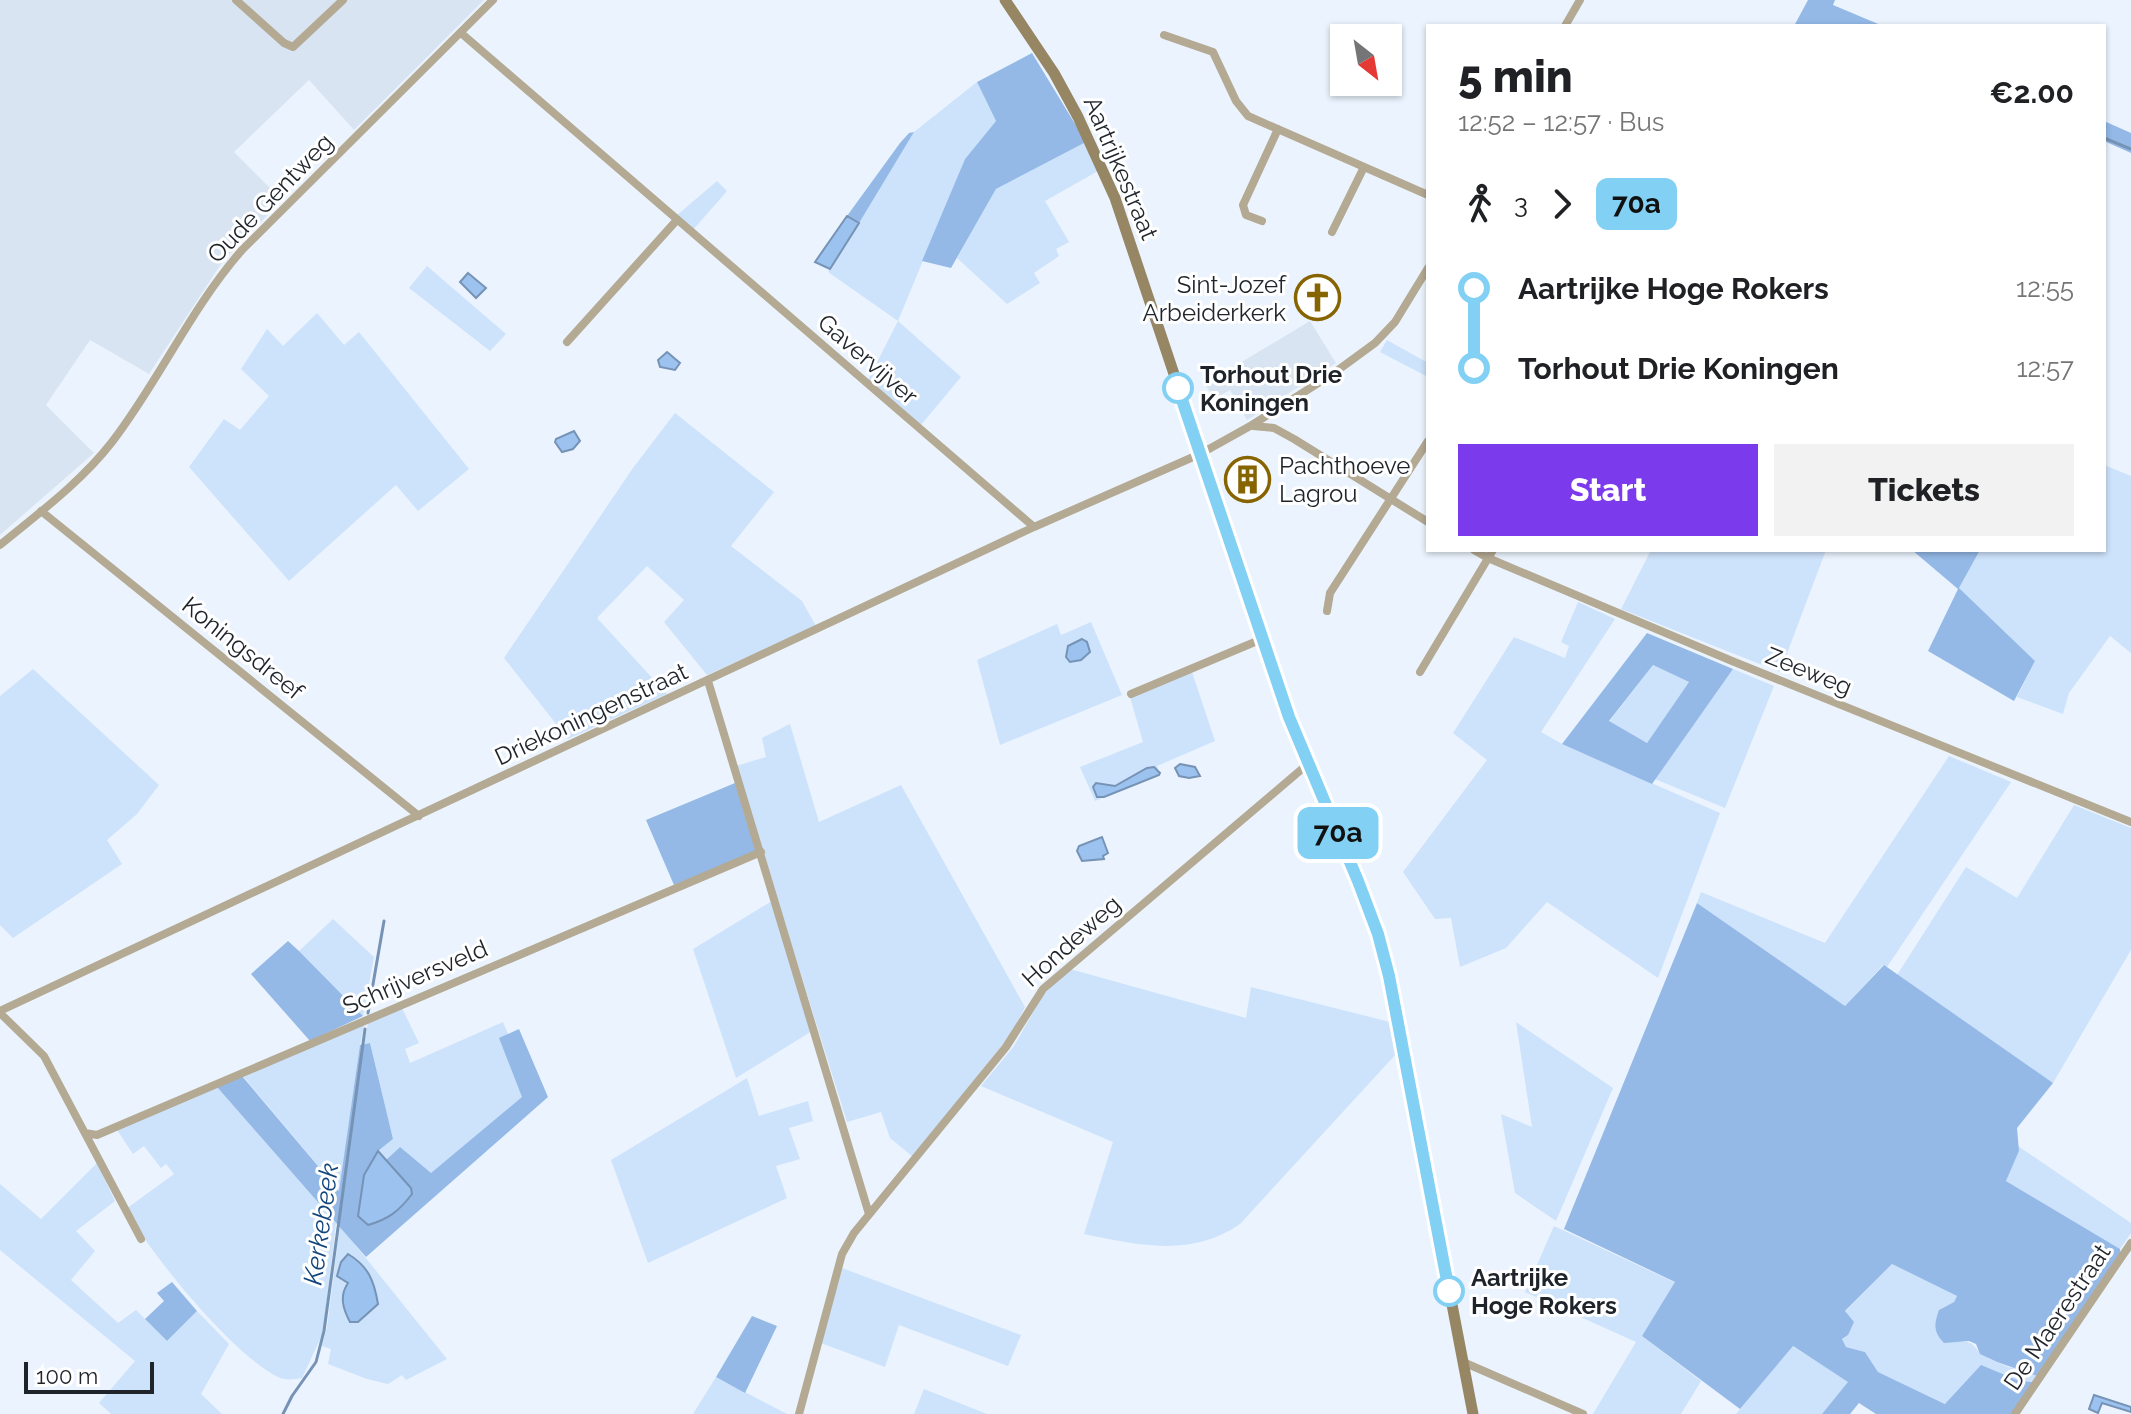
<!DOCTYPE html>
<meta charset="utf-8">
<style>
:root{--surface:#fff;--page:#f2f2f2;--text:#202124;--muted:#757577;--accent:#7c3aed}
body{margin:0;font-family:Raleway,sans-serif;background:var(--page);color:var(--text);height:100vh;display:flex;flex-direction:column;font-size:30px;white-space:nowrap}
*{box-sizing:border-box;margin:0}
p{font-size:26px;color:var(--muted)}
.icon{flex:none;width:44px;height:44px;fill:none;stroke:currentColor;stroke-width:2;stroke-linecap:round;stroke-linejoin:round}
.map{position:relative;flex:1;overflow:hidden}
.panel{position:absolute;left:1426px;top:24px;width:680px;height:528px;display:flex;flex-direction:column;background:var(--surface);border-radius:0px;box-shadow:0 2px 6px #0004}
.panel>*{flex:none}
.badge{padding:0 16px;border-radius:12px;font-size:28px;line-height:52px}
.needle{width:52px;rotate:149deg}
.fabs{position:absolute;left:1330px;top:24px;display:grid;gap:16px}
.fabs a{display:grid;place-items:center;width:72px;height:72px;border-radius:0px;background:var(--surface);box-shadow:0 2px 6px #0004;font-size:40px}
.scale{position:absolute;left:24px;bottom:20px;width:130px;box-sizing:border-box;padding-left:8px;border:4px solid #1e242a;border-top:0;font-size:22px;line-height:28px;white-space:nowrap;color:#1e242a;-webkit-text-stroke:6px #fff;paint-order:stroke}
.map>.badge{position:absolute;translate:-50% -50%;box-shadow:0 0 0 4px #fff}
.legs{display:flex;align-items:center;gap:12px;height:88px;padding:0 32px;font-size:26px}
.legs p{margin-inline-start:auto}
.summary{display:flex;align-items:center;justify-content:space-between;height:136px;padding:0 32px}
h1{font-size:44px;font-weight:800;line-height:60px}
.button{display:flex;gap:16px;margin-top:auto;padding:16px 32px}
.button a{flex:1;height:92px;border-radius:0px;background:var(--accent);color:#fff;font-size:32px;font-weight:800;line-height:92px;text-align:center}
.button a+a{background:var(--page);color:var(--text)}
ul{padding:0 32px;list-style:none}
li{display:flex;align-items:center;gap:28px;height:80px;font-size:30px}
li i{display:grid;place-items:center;width:12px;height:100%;margin:0 10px;background:currentColor}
li i::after{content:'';width:20px;height:20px;margin:-10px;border:6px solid;border-radius:50%;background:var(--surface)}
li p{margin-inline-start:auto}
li:first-child i{background:linear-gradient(#0000 50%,currentColor 0)}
li:last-child i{background:linear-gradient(currentColor 50%,#0000 0)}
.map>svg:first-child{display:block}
</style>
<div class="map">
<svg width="2131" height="1414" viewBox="0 0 2131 1414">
<rect width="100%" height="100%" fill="#ebf4fe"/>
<path fill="#d8e4f2" d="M0,0H484L354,130L309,80L234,152L282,200L223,261L149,374L90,340L46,405L94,453L0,535Z
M1310,321L1336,363L1247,420L1230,390L1214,399L1205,384Z"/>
<path fill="#cde2fb" d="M977,82L996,121L965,159L898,321L961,377L920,426L868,380L898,321L828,272L914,132Z
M1086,142L1098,171L1045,201L1069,242L1056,249L1059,256L1034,273L1040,283L1007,304L957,258L996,189Z
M717,181L727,191L693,230L676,216Z
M427,266L506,334L490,351L409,288Z
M317,313L344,345L359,332L469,469L418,511L396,485L289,581L189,467L224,419L240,430L269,396L241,369L267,329L283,346Z
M1387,340L1428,363V377L1380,352Z
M675,413L774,492L731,546L802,601L816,626L707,675L664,622L684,600L647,566L597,618L667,694L568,739L504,658L633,468Z
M2104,465L2131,476V653L2110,636L2069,693L2063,714L2017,697L2035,661L1959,588L1980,550H2104Z
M1646,550H1826L1780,672L1621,609L1650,552Z
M1578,602L1615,619L1541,732L1562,744L1720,813L1658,978L1547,902L1506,948L1460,967L1451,918L1435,919L1403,872L1487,760L1453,733L1514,637L1565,658L1569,646L1561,642Z
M1091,622L1122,695L1000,745L977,660L1057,624L1061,635Z
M1653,665L1689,682L1647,743L1609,722Z
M33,669L159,785L137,814L107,840L122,864L13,938L0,925V696Z
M1733,669L1774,686L1725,808L1655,779Z
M1192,672L1215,741L1157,766L1160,775L1095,801L1080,767L1143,742L1130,697Z
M790,724L819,822L901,785L1025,1007L1012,1033L913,1157L890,1138L881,1112L847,1122L736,766L766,757L762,738Z
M1949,756L2011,782L1887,967L1883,965L1845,1006L1697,903L1701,892L1825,943Z
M2074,805L2131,828V950L2053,1083L1897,975L1966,867L2017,898Z
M772,901L812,1031L736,1078L693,949Z
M333,919L374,957L363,1016L299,951Z
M1070,969L1246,1018L1251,987L1390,1022L1397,1053L1240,1224C1191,1258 1138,1245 1084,1234L1113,1142L981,1086L1014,1046L1043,995Z
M402,1008L419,1043L405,1049L410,1063L503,1022L508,1034L500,1039L523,1097L430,1174L400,1147L386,1160L378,1151L393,1139L370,1043L364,1044L368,1023Z
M1516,1022L1613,1088L1556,1221L1515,1193L1501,1114L1532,1127Z
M364,1025L360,1045L340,1192L243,1076Z
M747,1078L759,1116L808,1101L813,1121L789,1128L800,1159L776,1166L787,1198L648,1263L611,1160Z
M217,1087L336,1223L323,1333L302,1378C294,1379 286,1381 278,1377C232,1354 151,1255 126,1209L174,1174L166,1164L161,1168L144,1146L133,1154L117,1130Z
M2018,1146L2131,1223V1233L2120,1249L2006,1181L2019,1151Z
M97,1163L115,1201L76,1231L95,1251L71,1280L118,1323L136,1310L167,1341L197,1311L229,1344L201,1394L222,1414H111L99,1403L135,1361L0,1250V1184L41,1219Z
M340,1226L447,1359L406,1380L402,1375L388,1384L367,1379L328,1364L331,1349L322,1346L327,1327Z
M1554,1226L1676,1283L1642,1336L1701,1381L1681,1414H1593L1636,1342L1525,1292Z
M1892,1264L1957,1296L1954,1302L1939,1310L1959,1342C1975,1340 1973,1349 1985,1356C2001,1366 2022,1371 2040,1377L2037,1383L2017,1380L2003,1375L1961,1388L1946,1404L1878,1372L1865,1352L1846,1347L1842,1339L1848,1335L1845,1312Z
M842,1268L1021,1335L1008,1366L899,1325L885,1367L821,1343Z
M1792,1346L1849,1382L1822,1414H1736Z
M716,1377L787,1414H693Z
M924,1389L987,1414H914Z"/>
<path fill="#94b9e7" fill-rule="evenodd" d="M1808,0H1835L1833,5L1883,26H1794Z
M1032,53L1086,142L996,189L951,268L922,261L965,159L996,121L977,82Z
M2104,121L2131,133V153L2104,141Z
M914,132L859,223L847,216L900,143L909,133Z
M1912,550H1980L1959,588L2035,661L2014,701L1928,651L1958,589Z
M1647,633L1733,669L1652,784L1562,744ZM1653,665L1689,682L1647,743L1609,721Z
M735,783L756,852L674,885L646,820Z
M1697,903L1845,1006L1884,965L2053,1083L2017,1128L2019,1151L2006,1181L2120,1249L2121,1258L2040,1377L1997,1362L1980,1354L1976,1344L1969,1341L1944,1343C1933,1332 1934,1324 1939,1310L1954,1302L1957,1296L1892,1264L1845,1311L1854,1322L1848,1335L1842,1339L1846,1347L1865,1352L1878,1372L1945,1404L1981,1365L2017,1380L2037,1383L2015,1414H1876L1859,1403L1850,1414H1822L1848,1382L1793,1346L1740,1409L1642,1336L1675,1282L1564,1229Z
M288,941L299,951L363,1016L310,1041L251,974Z
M519,1029L548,1097L366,1257L217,1087L242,1076L339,1191L360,1045L370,1043L393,1139L378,1151L364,1175L411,1188L386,1160L400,1147L431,1173L522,1097L499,1038Z
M172,1282L197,1311L167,1341L145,1319L164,1301L157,1293Z
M752,1316L777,1326L745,1393L716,1377Z"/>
<path fill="#9cc2f0" stroke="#7693b5" stroke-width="2" d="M847,216L859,223L830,269L815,262Z
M468,273L486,288L476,298L460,282Z
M667,352L680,363L675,370L660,367L658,360Z
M574,431L580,441L573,449L562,452L555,442L556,439Z
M1082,639L1087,642L1090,652L1081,660L1070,662L1066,657L1068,646Z
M1180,764L1195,767L1200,776L1189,778L1179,776L1175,768Z
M1154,767L1160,773L1159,775L1104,797H1097L1093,787L1096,783L1115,786L1147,768Z
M1102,837L1108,853L1103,856L1104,859L1082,861L1077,851L1079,846Z
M378,1151L411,1188L412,1194C399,1211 389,1219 368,1225L358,1216L364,1175Z
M348,1254C368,1266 374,1280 378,1304L358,1322H350C343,1309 339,1296 348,1283L337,1276L341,1262Z
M2094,1395L2131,1407V1412L2102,1403L2098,1413L2089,1409Z"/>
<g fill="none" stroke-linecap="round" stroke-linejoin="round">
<path stroke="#7693b5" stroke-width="3" d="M2104,138L2131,149
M368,1013L384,921
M283,1414L292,1396L316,1362L324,1331L365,1029"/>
<path stroke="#b4a992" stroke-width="8" d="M236,0L284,43L293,47L343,0
M1565,26L1580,0
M461,33L1034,527
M1164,35L1213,52L1236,101L1248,116L1428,195
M1262,221L1246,215L1243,205L1278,129
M1332,232L1364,167
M567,342L676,221
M1253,426L1274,428L1294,439L1428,522
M41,511L419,816
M0,545C39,513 81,482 112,442C159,381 191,308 242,250L493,0
M1474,550L1488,558L1732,661L2131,822
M1327,611L1330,593L1428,441
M1420,672L1493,550
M708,681L869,1214
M1131,694L1262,639
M0,1011L1034,527L1200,454L1252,425L1334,373L1375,343L1395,322L1428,268
M0,1013L44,1056L141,1239
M85,1133L97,1135L761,852
M1463,1362L1583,1414
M799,1414L842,1254L854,1233L1006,1047L1043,989L1309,763
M2015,1414L2131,1243"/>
<path stroke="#968663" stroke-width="11" d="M1005,0L1054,73L1078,117L1115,198L1289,717L1358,881L1378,934L1389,976L1473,1414"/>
</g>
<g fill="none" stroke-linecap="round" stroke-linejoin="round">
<defs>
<path id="line-1" d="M1178,388L1289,717L1358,881L1378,934L1389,976L1449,1291"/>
</defs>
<use href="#line-1" stroke="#fff" stroke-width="18"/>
<use href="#line-1" stroke="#83d0f5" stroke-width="12"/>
</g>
<defs>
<symbol id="church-ring" viewBox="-11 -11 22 22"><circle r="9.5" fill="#fff" stroke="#866400" stroke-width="1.5"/><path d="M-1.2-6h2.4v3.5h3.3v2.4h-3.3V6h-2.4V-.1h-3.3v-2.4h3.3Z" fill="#866400"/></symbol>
<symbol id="building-ring" viewBox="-11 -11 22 22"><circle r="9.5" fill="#fff" stroke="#866400" stroke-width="1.5"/><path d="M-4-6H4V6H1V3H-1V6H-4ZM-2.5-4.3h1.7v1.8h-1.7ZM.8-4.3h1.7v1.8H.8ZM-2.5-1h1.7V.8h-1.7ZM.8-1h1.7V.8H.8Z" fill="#866400"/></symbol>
</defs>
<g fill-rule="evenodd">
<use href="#church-ring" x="1292" y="272" width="51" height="51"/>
<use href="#building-ring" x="1222" y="454" width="51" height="51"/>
</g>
<g fill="#fff" stroke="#83d0f5" stroke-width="4">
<circle cx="1178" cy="388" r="14"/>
<circle cx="1449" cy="1291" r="14"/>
</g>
<g text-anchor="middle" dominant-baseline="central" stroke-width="6" stroke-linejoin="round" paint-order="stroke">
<g font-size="24" fill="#1e242a" stroke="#fff">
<text transform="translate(1121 168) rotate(67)">Aartrijkestraat</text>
<text transform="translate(270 198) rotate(-46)">Oude Gentweg</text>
<text transform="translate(868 359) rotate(41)">Gavervijver</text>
<text transform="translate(243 648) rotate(39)">Koningsdreef</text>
<text transform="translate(1809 671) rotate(22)">Zeeweg</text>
<text transform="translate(591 714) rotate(-25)">Driekoningenstraat</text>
<text transform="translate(1071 941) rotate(-42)">Hondeweg</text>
<text transform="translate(415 977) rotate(-23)">Schrijversveld</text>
<text transform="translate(2057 1317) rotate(-56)">De Maerestraat</text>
</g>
<g font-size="24" fill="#1e242a" stroke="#fff" text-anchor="end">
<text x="1286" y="284">Sint-Jozef<tspan x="1286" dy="28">Arbeiderkerk</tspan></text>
<text x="1279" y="465" text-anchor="start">Pachthoeve<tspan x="1279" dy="28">Lagrou</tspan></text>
</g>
<g font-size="24" font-weight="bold" fill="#1e242a" stroke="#fff" text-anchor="start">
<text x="1200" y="374">Torhout Drie<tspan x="1200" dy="28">Koningen</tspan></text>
<text x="1471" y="1277">Aartrijke<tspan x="1471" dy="28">Hoge Rokers</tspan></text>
</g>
<g font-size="26" font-style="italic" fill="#11457c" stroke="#fff">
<text transform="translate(321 1224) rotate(-82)">Kerkebeek</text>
</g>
</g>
</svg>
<div class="fabs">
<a><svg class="needle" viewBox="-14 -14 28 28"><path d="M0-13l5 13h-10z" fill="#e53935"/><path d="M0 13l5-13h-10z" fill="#757577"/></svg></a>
</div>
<div class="scale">100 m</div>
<b class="badge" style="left:1338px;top:833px;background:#83d0f5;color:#111">70a</b>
<section class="panel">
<div class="summary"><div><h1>5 min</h1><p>12:52 – 12:57 · Bus</p></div><b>€2.00</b></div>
<div class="legs"><svg class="icon" aria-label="walk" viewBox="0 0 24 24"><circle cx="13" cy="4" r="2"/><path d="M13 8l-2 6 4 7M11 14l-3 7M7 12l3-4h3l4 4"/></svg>3<svg class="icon" aria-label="forward" viewBox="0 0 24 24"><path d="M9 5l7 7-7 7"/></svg><b class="badge" style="background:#83d0f5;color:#111">70a</b></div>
<ul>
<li><i style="color:#83d0f5"></i><b>Aartrijke Hoge Rokers</b><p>12:55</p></li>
<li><i style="color:#83d0f5"></i><b>Torhout Drie Koningen</b><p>12:57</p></li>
</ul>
<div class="button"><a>Start</a><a>Tickets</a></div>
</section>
</div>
